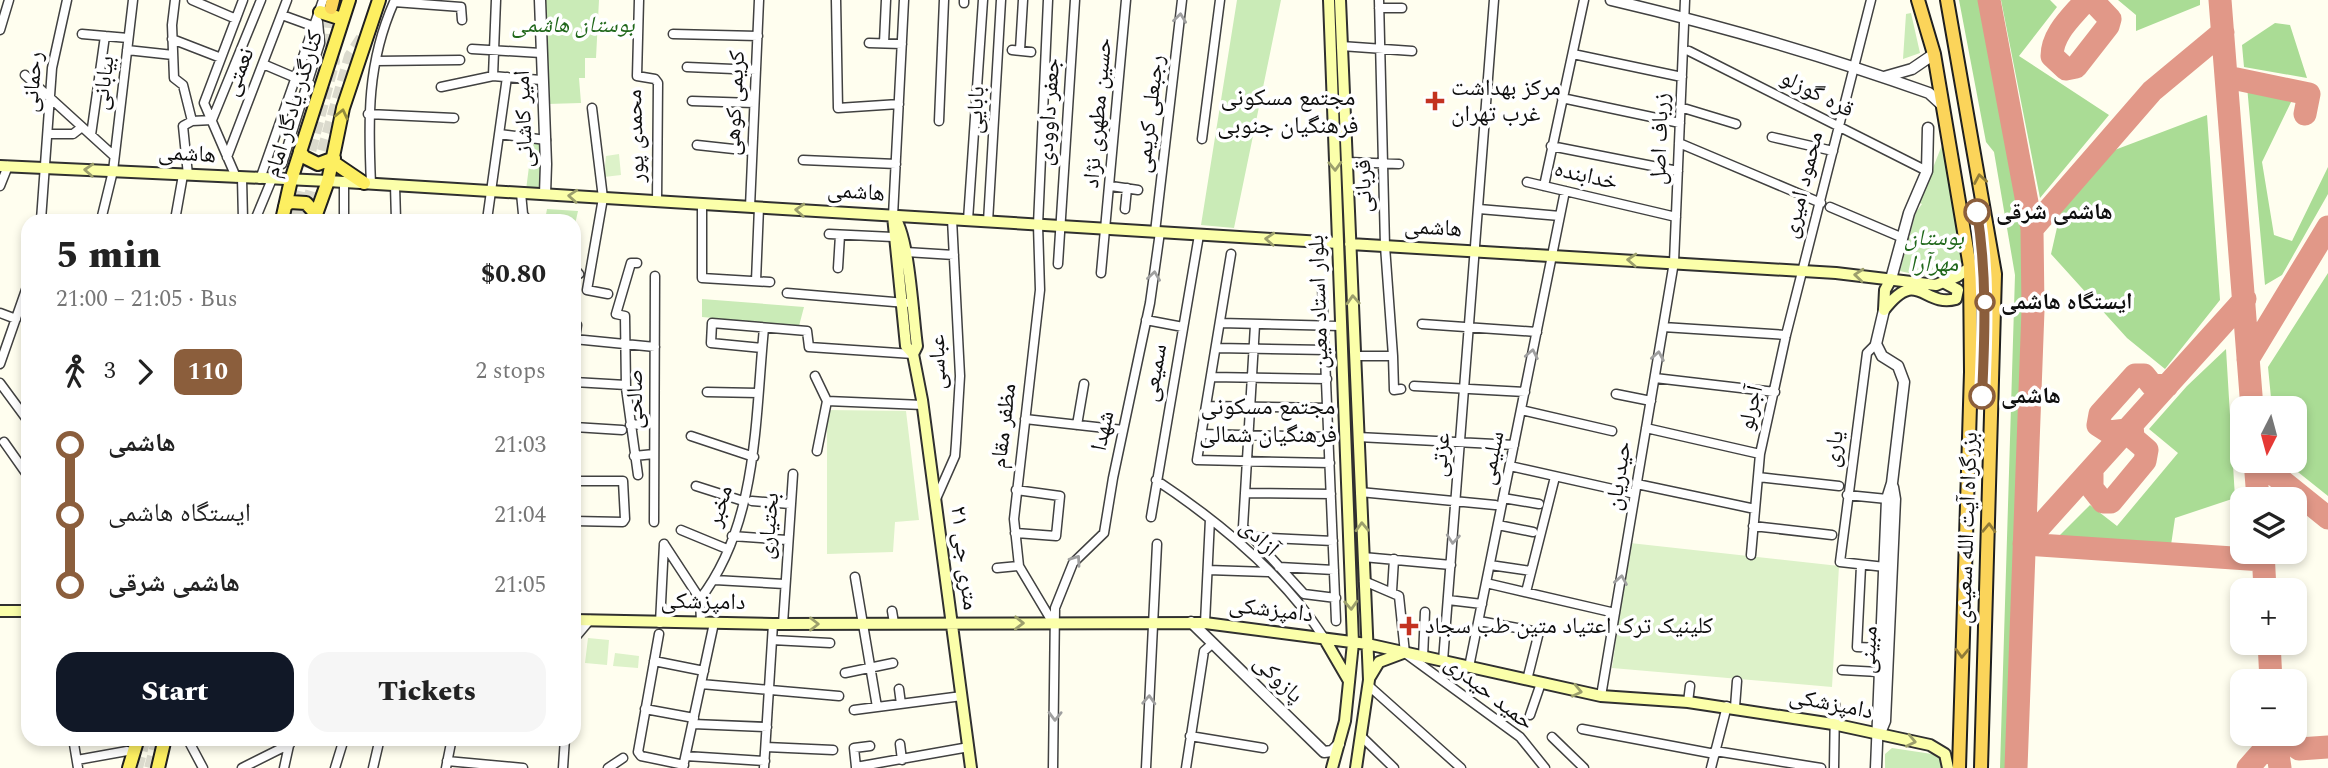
<!DOCTYPE html>
<meta charset="utf-8">
<style>
:root{--surface:#fff;--page:#f6f6f6;--text:#222;--muted:#767676;--accent:#111827}
body{margin:0;font-family:Spectral,"Noto Naskh Arabic",serif;background:var(--page);color:var(--text);height:100vh;display:flex;flex-direction:column;font-size:26px;white-space:nowrap}
*{box-sizing:border-box;margin:0}
p{font-size:23px;color:var(--muted)}
.icon{flex:none;width:38px;height:38px;fill:none;stroke:currentColor;stroke-width:2;stroke-linecap:round;stroke-linejoin:round}
.map{position:relative;flex:1;overflow:hidden}
.details{position:absolute;left:21px;top:214px;width:560px;height:532px;display:flex;flex-direction:column;background:var(--surface);border-radius:21px;box-shadow:0 4px 10px #0003}
.details>*{flex:none}
.badge{padding:0 14px;border-radius:10px;font-size:24px;line-height:46px}
.needle{width:46px;rotate:186deg}
.tools{position:absolute;left:2230px;top:396px;display:grid;gap:14px}
.tools a{display:grid;place-items:center;width:77px;height:77px;border-radius:14px;background:var(--surface);box-shadow:0 4px 10px #0003;font-size:35px}
.map>.badge{position:absolute;translate:-50% -50%;box-shadow:0 0 0 4px #fff}
.legs{display:flex;align-items:center;gap:10px;height:77px;padding:0 35px;font-size:23px}
.legs p{margin-inline-start:auto}
.headline{display:flex;align-items:center;justify-content:space-between;height:119px;padding:0 35px}
h1{font-size:38px;font-weight:800;line-height:52px}
.button{display:flex;gap:14px;margin-top:auto;padding:14px 35px}
.button a{flex:1;height:80px;border-radius:21px;background:var(--accent);color:#fff;font-size:28px;font-weight:800;line-height:80px;text-align:center}
.button a+a{background:var(--page);color:var(--text)}
ul{padding:0 35px;list-style:none}
li{display:flex;align-items:center;gap:24px;height:70px;font-size:26px}
li i{display:grid;place-items:center;width:10px;height:100%;margin:0 9px;background:currentColor}
li i::after{content:'';width:18px;height:18px;margin:-9px;border:5px solid;border-radius:50%;background:var(--surface)}
li p{margin-inline-start:auto}
li:first-child i{background:linear-gradient(#0000 50%,currentColor 0)}
li:last-child i{background:linear-gradient(currentColor 50%,#0000 0)}
.map>svg:first-child{display:block}
</style>
<div class="map">
<svg width="2328" height="768" viewBox="0 0 2328 768">
<rect width="100%" height="100%" fill="#fffeef"/>
<path fill="#caebb7" d="M545,0H599L596,58H585V78H579L581,103L547,104Z
M1237,0H1281L1234,228L1201,225Z
M1911,13L1920,53L1903,59L1906,14Z
M1944,140L1963,257C1955,287 1924,276 1900,271L1916,212L1922,204L1919,203Z
M532,143H543L540,192L526,190Z
M547,209L578,211L574,229V220H545Z
M702,299L804,307L799,326L702,317Z
M1892,748L1932,754L1944,761L1945,768H1885V754Z"/>
<path fill="#aadc95" d="M1959,0H1980L2021,209L2028,264V357L2011,768H2000L2015,275L1994,152L1986,142Z
M2001,0H2050L2057,7L2019,56L2109,115L2040,198Z
M2118,0H2200V5L2136,31V15Z
M2275,23L2290,25L2307,78L2244,67L2242,45Z
M2247,86L2292,100L2262,162L2274,235L2292,241L2328,167V194L2282,275L2265,285Z
M2207,115L2220,300L2165,369L2127,338L2051,254L2061,210L2112,151Z
M2328,273V496L2283,460H2294V408H2272L2268,367Z
M2226,349L2235,498L2175,518L2171,545L2059,536L2090,505L2117,526L2178,453L2149,429L2187,386Z"/>
<path fill="#ddf2c9" d="M619,154L621,175L604,177L606,156Z
M827,410L906,411L919,520L895,522L893,552L827,554Z
M1630,543L1839,566L1832,687L1612,668Z
M588,638L609,640L607,665L585,663Z
M615,653L639,656L638,668L613,666Z"/>
<g fill="none" stroke-linecap="round" stroke-linejoin="round">
<path stroke="#e19888" stroke-width="23" d="M1989,0L2032,229
M2086,0C2073,16 2052,33 2052,56L2066,69L2076,67L2108,26L2110,19L2092,0
M2220,0L2252,408
M2227,77L2309,94L2305,114
M2248,359L2328,227
M2127,430L2109,432L2098,425L2100,414L2135,375H2144L2152,385L2167,386
M2255,460L2258,499
M2256,460L2328,518
M2092,469V488L2103,502H2111L2145,461L2147,450L2133,438L2132,425
M2024,544L2245,299
M2024,544L2263,560
M2263,551L2265,590
M2269,642L2271,681
M2275,733L2280,768
M2279,733L2299,749L2328,747
M2016,768L2033,310L2032,229L2152,91L2223,32
M2248,768L2270,743L2273,733"/>
<path stroke="#dbdacd" stroke-width="12" stroke-dasharray="12 6" stroke-linecap="butt" d="M292,220L334,61L329,37L331,8
M303,220L350,56L365,33
M137,768L145,738
M150,768L158,738"/>
<defs>
<path id="minor" d="M175,0L172,25L174,78L183,85L192,121
M192,0L236,19
M639,0L637,76L655,79L658,83L657,201
M836,0L838,108L899,104
M1048,0L1038,225L1040,290L1014,519L1019,566L1053,623
M964,3V0
M1379,8H1402
M282,15L315,27
M0,30L9,0
M82,34L128,38
M673,34L758,36
M172,39L221,58
M869,43L902,44
M884,43L886,0
M1341,46L1412,51
M472,49L541,53
M127,50L173,55
M1012,50L1031,52
M1020,50L1023,0
M1689,51L1927,171
M1573,54L1682,77
M376,61L460,60
M263,64L310,84
M687,67L756,70
M25,75L114,156
M493,76L496,0
M441,87L493,76L541,80
M1562,98L1680,123
M692,101L754,103
M1680,107L1736,124
M592,108L603,198L587,290L608,294
M368,114L454,118
M939,121L944,0
M48,134H73L82,127
M499,134L546,140
M91,135L105,36
M1772,137L1833,151
M1202,139L1220,0
M1679,143L1821,203
M697,145L752,151
M1551,146L1678,171
M227,157L287,0
M803,160L896,164
M1348,162L1399,164
M282,164L320,43L318,22
M188,175L183,126L192,121L212,120L261,0
M236,177L204,103L243,0
M242,178L243,220
M260,179L323,0
M1527,182L1676,217
M371,184C368,118 367,63 394,2L461,7L462,20
M395,185L396,220
M0,186L8,166
M1111,186L1138,190
M1544,186L1584,0
M521,193L523,214L527,220
M702,204V278L770,282
M750,207L759,0
M1830,207L1903,238
M1125,209L1127,188
M1479,209L1560,216
M893,216L904,0
M41,220L52,68L67,0
M101,220L113,171L133,0
M175,220L183,175
M255,220L272,179
M344,220V182
M487,220L507,77
M968,220L983,0
M988,222L1001,0
M1155,232L1182,0
M829,234L893,237
M906,252L954,255
M1231,254L1197,460L1330,463
M637,263H631L616,314L625,316L626,388L638,475
M1058,264L1075,0
M574,268L579,274
M838,268L840,235
M1101,273L1126,0
M756,281L759,207
M1322,285L1336,621
M787,293L906,303
M0,313L16,319
M1146,320L1183,327
M1220,323L1341,326
M1422,324L1537,332
M1255,325L1243,527L1304,594L1336,598
M1663,327L1786,335
M574,339L655,347
M575,339L577,325
M1876,344L1867,353L1840,562L1885,567
M762,348L711,343L712,323L807,331L809,347L913,354
M1216,348L1327,350
M1356,356H1393L1385,246L1379,0
M1393,356L1394,390L1401,389
M0,364L28,284
M815,376L827,401L817,451
M1211,377L1327,379
M1655,378L1775,392
M574,382L626,385
M0,383L28,421
M1414,386L1525,392
M707,392L758,393
M1616,394L1651,401
M827,401L923,405
M1206,406L1329,408
M1521,410L1612,431
M1025,419L1123,430
M630,425L654,423
M1077,425L1084,384
M574,427L622,430
M1646,428L1760,454
M1201,434L1330,437
M691,436L754,457
M1358,437L1514,445
M4,442L28,476
M634,456L654,454
M1510,466L1635,494
M1758,477L1839,486
M1156,480C1218,521 1283,574 1324,638
M574,481H623L625,519L623,522L574,521
M1637,484L1755,509
M696,486L743,501
M1360,492L1495,505
M1245,493L1331,494
M1847,495L1887,499
M1503,498L1539,504
M936,499L955,456L956,443L960,376L952,219
M752,501L790,504
M1151,517L1199,235
M654,522L655,276
M1498,525L1533,532
M1753,526L1832,535
M681,530L727,549
M1015,533L1056,536L1060,496L1016,490
M732,536L787,540
M1252,537L1333,541
M664,544L700,599
M1751,555L1760,454L1786,335L1871,0
M1363,557L1451,565
M1490,565L1531,571
M1861,566L1857,647L1880,648
M1279,567L1334,570
M997,568L1019,566
M1208,570L1268,572
M855,577L877,707
M715,580L784,584
M1364,581L1399,596L1405,653L1520,737L1545,768
M1486,583L1615,613
M1392,591L1394,559
M1526,592L1555,477
M1448,600L1482,604
M892,611L894,623
M1479,621L1539,632L1527,680
M660,623L664,544
M701,623L700,599C758,524 755,419 764,328
M1205,623L1210,519
M783,624L793,474
M659,634L638,752L641,756L684,765
M574,639L590,620
M772,640L830,643
M1423,657L1425,612
M654,661L704,671
M1443,661L1494,0
M1469,667L1565,191
M1842,670L1879,672
M845,673L893,663
M701,684L839,696
M1369,686L1461,768
M899,689L901,704
M1601,696L1674,262L1685,0
M1688,702L1690,686
M1735,707L1737,681
M645,709L694,718
M854,710L962,696
M1530,715L1541,683
M693,724L767,727
M1582,729L1715,754
M1190,736L1263,748
M1362,737L1394,768
M1552,737L1584,768
M73,738L78,768
M187,738L203,768
M900,744L902,760
M870,746L854,748L856,767L969,747
M766,747L833,750
M1715,751L1821,768
M686,756L765,761
M77,760L127,751
M447,761L523,768
M683,767L714,623
M242,768L290,744
M284,768L290,741
M335,768L343,742L337,738
M373,768L380,738
M446,768L452,738
M563,768L565,738
M608,768L623,758
M764,768L773,624
M1053,768L1055,608L1073,563L1104,533L1113,478L1150,303L1160,232
M1146,768L1157,544
M1186,768L1204,651L1213,643
M1711,768L1727,706
M1834,768L1835,704"/>
<path id="tertiary" d="M540,0L546,164L545,194
M1611,0C1718,25 1825,56 1929,93L1942,105
M1884,77L1912,69L1934,54
M1891,279L1909,213L1927,171L1928,128
M1191,622L1324,752L1332,751L1339,744
M1880,733L1885,721L1895,499L1893,487
M1876,768L1887,499L1892,483L1904,382L1898,366L1882,356L1876,344L1884,310"/>
<path id="secondary" d="M1329,0L1353,643L1345,721L1332,768
M1340,0L1369,680L1356,768
M0,166L328,181L1338,243
M893,216L906,346L913,354L922,400L971,768
M893,216C909,231 913,319 917,346L913,354
M1350,244L1836,273L1936,285L1958,276L1970,267
M1884,310C1918,266 1923,308 1956,299L1958,290L1945,283
M1884,310L1885,290L1891,279
M0,611H28
M574,620L773,624L1205,623L1367,644L1601,696L1688,702L1833,724L1930,745L1945,754L1948,768
M1324,638L1349,681
M1370,677L1379,662L1403,653"/>
<path id="primary" d="M320,12L342,19
M300,151L304,157L318,164L334,158
M333,162L364,183
M285,206L290,202L306,203L316,214
M282,220L291,180L349,0
M314,220L328,181L343,108L379,0
M129,768L138,738
M158,768L165,738"/>
<path id="trunk" d="M1918,0L1934,54L1970,267L1971,372L1959,768
M1947,0L1995,274L1981,768
M331,8L333,0"/>
</defs>
<use href="#minor" stroke="#414141" stroke-width="11"/>
<use href="#tertiary" stroke="#414141" stroke-width="13"/>
<use href="#secondary" stroke="#303030" stroke-width="14"/>
<use href="#primary" stroke="#1f1f1f" stroke-width="16"/>
<use href="#trunk" stroke="#1f1f1f" stroke-width="16"/>
<use href="#minor" stroke="#fff" stroke-width="8"/>
<use href="#tertiary" stroke="#fff" stroke-width="10"/>
<use href="#secondary" stroke="#fbffaa" stroke-width="10"/>
<use href="#primary" stroke="#fdef61" stroke-width="12"/>
<use href="#trunk" stroke="#fbd45a" stroke-width="12"/>
</g>
<defs><path id="oneway-chevron" d="M-2-3.5L2.5 0L-2 3.5" fill="none" stroke-width="1.6" stroke-linecap="round" stroke-linejoin="round" transform="scale(1.75)"/></defs>
<g stroke="#9f9f9f">
<use href="#oneway-chevron" transform="translate(1180 18) rotate(-83)"/>
<use href="#oneway-chevron" transform="translate(1154 276) rotate(-82)"/>
<use href="#oneway-chevron" transform="translate(1532 354) rotate(-79)"/>
<use href="#oneway-chevron" transform="translate(1658 356) rotate(-80)"/>
<use href="#oneway-chevron" transform="translate(1453 539) rotate(95)"/>
<use href="#oneway-chevron" transform="translate(1076 560) rotate(-55)"/>
<use href="#oneway-chevron" transform="translate(1621 580) rotate(-80)"/>
<use href="#oneway-chevron" transform="translate(1149 700) rotate(-87)"/>
<use href="#oneway-chevron" transform="translate(1055 716) rotate(91)"/>
</g>
<use stroke="#918a3c" href="#oneway-chevron" transform="translate(342 114) rotate(-77)"/>
<g stroke="#9c9f6c">
<use href="#oneway-chevron" transform="translate(1335 166) rotate(88)"/>
<use href="#oneway-chevron" transform="translate(89 170) rotate(-177)"/>
<use href="#oneway-chevron" transform="translate(573 196) rotate(-176)"/>
<use href="#oneway-chevron" transform="translate(800 210) rotate(-177)"/>
<use href="#oneway-chevron" transform="translate(1270 239) rotate(-177)"/>
<use href="#oneway-chevron" transform="translate(1632 260) rotate(-177)"/>
<use href="#oneway-chevron" transform="translate(1859 275) rotate(-175)"/>
<use href="#oneway-chevron" transform="translate(1353 300) rotate(-93)"/>
<use href="#oneway-chevron" transform="translate(1362 527) rotate(-92)"/>
<use href="#oneway-chevron" transform="translate(1351 605) rotate(87)"/>
<use href="#oneway-chevron" transform="translate(1019 623) rotate(1)"/>
<use href="#oneway-chevron" transform="translate(814 624)"/>
<use href="#oneway-chevron" transform="translate(1577 691) rotate(12)"/>
<use href="#oneway-chevron" transform="translate(1911 741) rotate(12)"/>
</g>
<g stroke="#907b38">
<use href="#oneway-chevron" transform="translate(1980 179) rotate(-100)"/>
<use href="#oneway-chevron" transform="translate(1989 528) rotate(-88)"/>
<use href="#oneway-chevron" transform="translate(1962 653) rotate(92)"/>
</g>
<g fill="none" stroke-linecap="round" stroke-linejoin="round">
<defs>
<path id="line-1" d="M1977,212C1987,274 1985,334 1982,396"/>
</defs>
<use href="#line-1" stroke="#fff" stroke-width="16"/>
<use href="#line-1" stroke="#8b5e3c" stroke-width="10"/>
</g>
<g fill="#c33221" stroke="#fff" stroke-width="2.5">
<path d="M1431.5 90.5h7v7h7v7h-7v7h-7v-7h-7v-7h7z"/>
<path d="M1405.5 615.5h7v7h7v7h-7v7h-7v-7h-7v-7h7z"/>
</g>
<g fill="#fff" stroke="#8b5e3c" stroke-width="3.5">
<circle cx="1977" cy="212" r="12"/>
<circle cx="1985" cy="302" r="9"/>
<circle cx="1982" cy="396" r="12"/>
</g>
<g text-anchor="middle" dominant-baseline="central" stroke-width="7" stroke-linejoin="round" paint-order="stroke">
<g font-size="23" font-style="italic" fill="#20681b" stroke="#fff">
<text x="573" y="25">بوستان هاشمی</text>
<text x="1934" y="238">بوستان<tspan x="1934" dy="26">مهرآرا</tspan></text>
</g>
<g font-size="23" fill="#0e0e0e" stroke="#fff">
<text transform="translate(239 72) rotate(-69)">نعمتی</text>
<text transform="translate(33 82) rotate(-85)">رحمانی</text>
<text transform="translate(104 83) rotate(-83)">بیابانی</text>
<text transform="translate(1817 94) rotate(27)">قره گوزلو</text>
<text transform="translate(735 103) rotate(-87)">کریمی کوهی</text>
<text transform="translate(294 104) rotate(-73)">کنارگذر یادگار امام</text>
<text transform="translate(976 110) rotate(-87)">بابایی</text>
<text transform="translate(1049 112) rotate(-86)">جعفر داوودی</text>
<text transform="translate(1098 113) rotate(-85)">حسین مطهری نژاد</text>
<text transform="translate(1150 114) rotate(-83)">رجبعلی کریمی</text>
<text transform="translate(524 119) rotate(-92)">امیر کاشانی</text>
<text transform="translate(636 136) rotate(-92)">محمدی پور</text>
<text transform="translate(1660 139) rotate(-88)">زرباف اصل</text>
<text transform="translate(187 154) rotate(3)">هاشمی</text>
<text transform="translate(1586 176) rotate(13)">خدابنده</text>
<text transform="translate(1803 185) rotate(-76)">محمود امیری</text>
<text transform="translate(1364 186) rotate(-91)">قربانی</text>
<text transform="translate(856 192) rotate(4)">هاشمی</text>
<text transform="translate(1433 228) rotate(3)">هاشمی</text>
<text transform="translate(1319 302) rotate(-92)">بلوار استاد معین</text>
<text transform="translate(938 362) rotate(-91)">عباسی</text>
<text transform="translate(1155 373) rotate(-80)">سمیعی</text>
<text transform="translate(635 399) rotate(-90)">صالحی</text>
<text transform="translate(1751 408) rotate(-77)">آجرلو</text>
<text transform="translate(1004 426) rotate(-83)">مظفر مقام</text>
<text transform="translate(1103 431) rotate(-78)">شهدا</text>
<text transform="translate(1834 449) rotate(-82)">یاری</text>
<text transform="translate(1441 455) rotate(-85)">عزتی</text>
<text transform="translate(1492 458) rotate(-79)">سلیمی</text>
<text transform="translate(1619 476) rotate(-81)">حیدریان</text>
<text transform="translate(720 506) rotate(-73)">مخبر</text>
<text transform="translate(769 526) rotate(-85)">بختیاری</text>
<text transform="translate(1967 528) rotate(-88)">بزرگراه آیت الله سعیدی</text>
<text transform="translate(1259 538) rotate(43)">آزادی</text>
<text transform="translate(964 558) rotate(83)">۲۱ متری جی</text>
<text transform="translate(703 602) rotate(1)">دامپزشکی</text>
<text transform="translate(1271 610) rotate(7)">دامپزشکی</text>
<text transform="translate(1869 650) rotate(-87)">مبینی</text>
<text transform="translate(1278 679) rotate(44)">پازوکی</text>
<text transform="translate(1489 693) rotate(38)">حمید حیدری</text>
<text transform="translate(1831 704) rotate(11)">دامپزشکی</text>
</g>
<g font-size="23" fill="#0e0e0e" stroke="#fff" text-anchor="start">
<text x="1451" y="88">مرکز بهداشت<tspan x="1451" dy="26">غرب تهران</tspan></text>
<text x="1425" y="626">کلینیک ترک اعتیاد متین طب سجاد</text>
</g>
<g font-size="23" font-weight="bold" fill="#0e0e0e" stroke="#fff" text-anchor="start">
<text x="1996" y="212">هاشمی شرقی</text>
<text x="2001" y="302">ایستگاه هاشمی</text>
<text x="2001" y="396">هاشمی</text>
</g>
<g font-size="24" fill="#0e0e0e" stroke="#fff">
<text x="1288" y="98">مجتمع مسکونی<tspan x="1288" dy="28">فرهنگیان جنوبی</tspan></text>
<text x="1268" y="407">مجتمع مسکونی<tspan x="1268" dy="28">فرهنگیان شمالی</tspan></text>
</g>
</g>
</svg>
<div class="tools">
<a><svg class="needle" viewBox="-14 -14 28 28"><path d="M0-13l5 13h-10z" fill="#e53935"/><path d="M0 13l5-13h-10z" fill="#767676"/></svg></a>
<a><svg class="icon" aria-label="layers" viewBox="0 0 24 24"><path d="M12 4l9 5-9 5-9-5zM3 14l9 5 9-5"/></svg></a>
<a>+</a>
<a>−</a>
</div>
<section class="details">
<div class="headline"><div><h1>5 min</h1><p>21:00 – 21:05 · Bus</p></div><b>$0.80</b></div>
<div class="legs"><svg class="icon" aria-label="walk" viewBox="0 0 24 24"><circle cx="13" cy="4" r="2"/><path d="M13 8l-2 6 4 7M11 14l-3 7M7 12l3-4h3l4 4"/></svg>3<svg class="icon" aria-label="forward" viewBox="0 0 24 24"><path d="M9 5l7 7-7 7"/></svg><b class="badge" style="background:#8b5e3c;color:#fff">110</b><p>2 stops</p></div>
<ul>
<li><i style="color:#8b5e3c"></i><b>هاشمی</b><p>21:03</p></li>
<li><i style="color:#8b5e3c"></i><span>ایستگاه هاشمی</span><p>21:04</p></li>
<li><i style="color:#8b5e3c"></i><b>هاشمی شرقی</b><p>21:05</p></li>
</ul>
<div class="button"><a>Start</a><a>Tickets</a></div>
</section>
</div>
